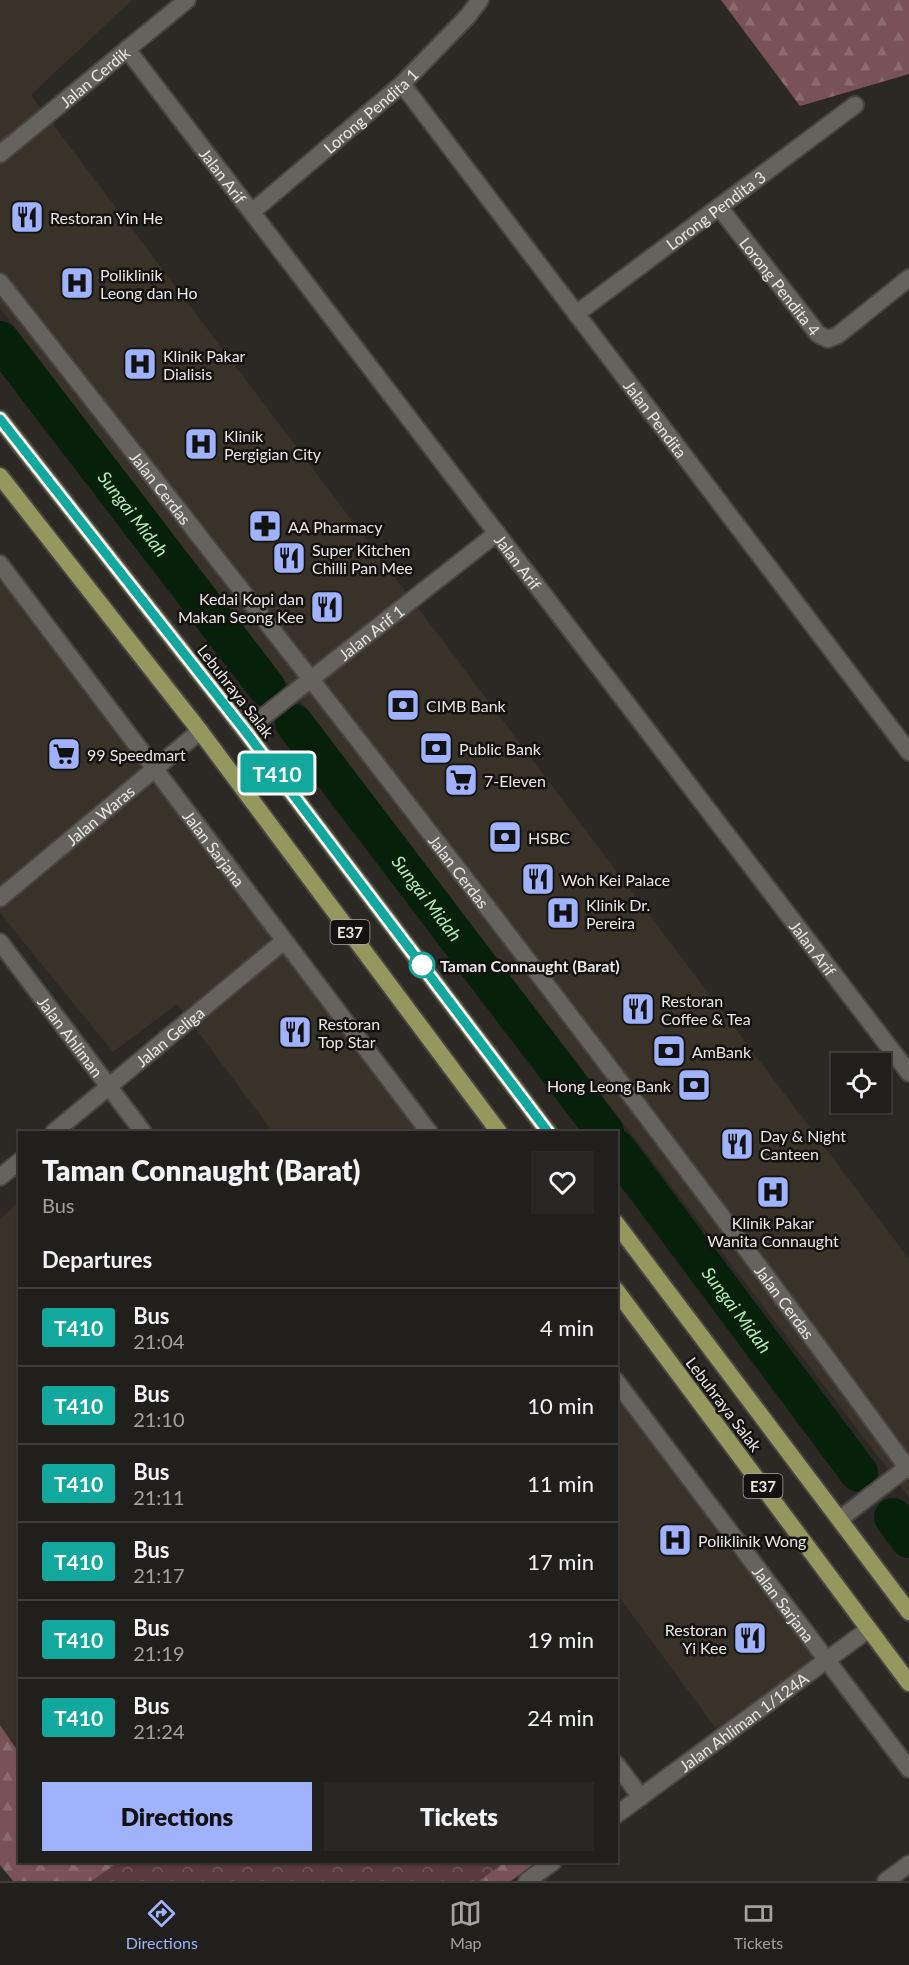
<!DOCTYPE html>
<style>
:root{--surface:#211f1c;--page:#292725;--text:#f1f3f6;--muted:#a2a2a3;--line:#3e3d3b;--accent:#a1b2fd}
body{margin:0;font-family:Lato,sans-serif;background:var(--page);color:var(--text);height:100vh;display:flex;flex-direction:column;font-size:22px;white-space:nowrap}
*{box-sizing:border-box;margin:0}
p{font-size:20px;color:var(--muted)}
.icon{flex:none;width:33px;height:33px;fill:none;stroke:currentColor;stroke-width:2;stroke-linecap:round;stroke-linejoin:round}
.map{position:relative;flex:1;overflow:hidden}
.details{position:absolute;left:18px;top:1131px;width:600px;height:732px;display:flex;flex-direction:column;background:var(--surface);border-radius:0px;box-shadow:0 2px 4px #0004,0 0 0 2px var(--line)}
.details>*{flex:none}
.badge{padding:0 12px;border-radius:4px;font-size:21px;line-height:39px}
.controls{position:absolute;left:831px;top:1053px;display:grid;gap:12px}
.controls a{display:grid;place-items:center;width:60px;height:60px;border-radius:0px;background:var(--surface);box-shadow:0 2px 4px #0004,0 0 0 2px var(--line);font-size:30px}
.map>.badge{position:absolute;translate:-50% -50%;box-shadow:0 0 0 3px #fff}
h2{padding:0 24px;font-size:22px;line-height:54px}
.round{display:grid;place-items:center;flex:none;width:63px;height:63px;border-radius:0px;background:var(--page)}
.head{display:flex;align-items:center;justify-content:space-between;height:102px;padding:0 24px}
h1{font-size:28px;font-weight:800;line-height:45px}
.action{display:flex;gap:12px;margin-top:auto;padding:12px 24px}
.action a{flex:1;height:69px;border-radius:0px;background:var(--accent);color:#111;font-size:24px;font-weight:800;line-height:69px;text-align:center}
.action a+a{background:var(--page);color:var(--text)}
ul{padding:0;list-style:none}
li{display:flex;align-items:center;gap:18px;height:78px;padding:0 24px;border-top:2px solid var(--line)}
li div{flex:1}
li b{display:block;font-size:22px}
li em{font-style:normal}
li .badge{min-width:66px;font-weight:700;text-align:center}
.dock{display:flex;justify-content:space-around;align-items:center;height:84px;border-top:2px solid var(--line);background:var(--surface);font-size:16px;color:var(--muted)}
.dock a{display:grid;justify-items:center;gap:3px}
.dock .current{color:var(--accent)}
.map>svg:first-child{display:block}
</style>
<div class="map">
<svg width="909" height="1881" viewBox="0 0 909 1881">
<defs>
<pattern id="forest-firs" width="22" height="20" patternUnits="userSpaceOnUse" patternTransform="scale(1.5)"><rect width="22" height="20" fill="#795255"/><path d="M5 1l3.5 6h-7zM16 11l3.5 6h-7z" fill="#8c6b6d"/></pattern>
<pattern id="park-crowns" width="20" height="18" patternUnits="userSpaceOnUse" patternTransform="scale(1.5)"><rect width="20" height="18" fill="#593a3d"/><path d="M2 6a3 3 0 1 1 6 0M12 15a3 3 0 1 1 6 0" fill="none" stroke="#715659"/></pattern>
</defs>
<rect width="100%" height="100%" fill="#2c2925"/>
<path fill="#383228" d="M0,0H132L31,95L909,1259V1497L0,308Z
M0,574L429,1132H273L177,1004L113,1052L0,913Z
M19,1202V1804L0,1779V1219Z
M617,1377L836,1663L725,1741L617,1594Z"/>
<path fill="url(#forest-firs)" d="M721,0H909V74L800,106Z
M0,1725L19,1753L20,1862H165L182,1881H13L0,1865Z
M351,1862H537L511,1881H401Z"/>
<path fill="url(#park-crowns)" d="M119,1862H505L479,1881H91Z"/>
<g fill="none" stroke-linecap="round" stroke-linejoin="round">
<g stroke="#06200a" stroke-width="38">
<path id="s1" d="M0,340L267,688"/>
<path id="s2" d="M294,723L605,1132"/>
<path id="s3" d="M616,1148L859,1473"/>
<path d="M893,1517L909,1539"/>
</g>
<defs>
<g id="minor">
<path id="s4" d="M127,49L909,1073"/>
<path id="s5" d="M402,84L909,752"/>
<path id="s6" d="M719,207L818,334L828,339L838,335L909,278"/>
<path id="s7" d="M252,212L402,84L468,16L480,0"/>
<path id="s8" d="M0,282C308,674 615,1066 909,1470"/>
<path id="s9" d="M576,314L855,105"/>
<path id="s10" d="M0,564L429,1132"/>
<path id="s11" d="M245,731L497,533"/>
<path id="s12" d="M0,898L200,731"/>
<path id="s13" d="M0,942L143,1132"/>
<path id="s14" d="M54,1132L284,941"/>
<path d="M0,1177L20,1161"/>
<path id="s15" d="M616,1381L909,1769"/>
<path d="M840,1519L909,1466"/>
<path d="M616,1764L641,1797"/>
<path id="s16" d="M616,1815L869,1629"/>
<path d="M527,1881L553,1862"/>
<path d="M886,1881L909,1864"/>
</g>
<g id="tertiary">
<path id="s17" d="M0,154L187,0"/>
</g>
<path id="trunk" d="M0,419L245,731L548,1132
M0,476L200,731L499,1132
M616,1223L909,1612
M616,1290L909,1683"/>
</defs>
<use href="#minor" stroke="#474541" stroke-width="20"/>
<use href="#tertiary" stroke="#474541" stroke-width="20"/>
<use href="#trunk" stroke="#474541" stroke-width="20"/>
<use href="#minor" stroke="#66625d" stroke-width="16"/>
<use href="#tertiary" stroke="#66625d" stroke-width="16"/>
<use href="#trunk" stroke="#94985e" stroke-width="16"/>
</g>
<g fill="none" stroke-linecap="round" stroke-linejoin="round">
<defs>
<path id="line" d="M0,419L245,731L548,1132"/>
</defs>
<use href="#line" stroke="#fff" stroke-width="14"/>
<use href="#line" stroke="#12a89d" stroke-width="9"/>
</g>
<defs>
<symbol id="restaurant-square" viewBox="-11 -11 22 22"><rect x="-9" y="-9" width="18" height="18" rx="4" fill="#a1b2fd" stroke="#131210"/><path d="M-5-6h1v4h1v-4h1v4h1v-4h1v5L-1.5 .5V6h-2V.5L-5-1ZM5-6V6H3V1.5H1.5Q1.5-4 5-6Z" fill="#111"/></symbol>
<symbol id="hospital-square" viewBox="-11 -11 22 22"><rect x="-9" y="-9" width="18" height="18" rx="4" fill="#a1b2fd" stroke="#131210"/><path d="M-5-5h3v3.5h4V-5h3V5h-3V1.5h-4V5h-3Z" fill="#111"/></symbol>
<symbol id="pharmacy-square" viewBox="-11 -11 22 22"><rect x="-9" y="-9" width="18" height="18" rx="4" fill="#a1b2fd" stroke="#131210"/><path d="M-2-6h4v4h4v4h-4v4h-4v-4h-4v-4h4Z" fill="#111"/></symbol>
<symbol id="bank-square" viewBox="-11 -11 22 22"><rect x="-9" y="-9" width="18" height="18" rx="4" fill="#a1b2fd" stroke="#131210"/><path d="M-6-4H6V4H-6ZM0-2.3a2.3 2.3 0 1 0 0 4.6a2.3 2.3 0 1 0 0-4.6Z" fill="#111"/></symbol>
<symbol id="supermarket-square" viewBox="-11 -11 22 22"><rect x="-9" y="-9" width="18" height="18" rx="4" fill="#a1b2fd" stroke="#131210"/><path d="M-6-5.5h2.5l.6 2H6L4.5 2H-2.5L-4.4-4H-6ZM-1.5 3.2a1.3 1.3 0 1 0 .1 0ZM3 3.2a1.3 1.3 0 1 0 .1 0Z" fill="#111"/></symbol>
</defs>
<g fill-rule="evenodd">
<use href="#restaurant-square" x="8" y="198" width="38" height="38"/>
<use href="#hospital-square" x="58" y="264" width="38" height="38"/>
<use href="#hospital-square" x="121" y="345" width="38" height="38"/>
<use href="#hospital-square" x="182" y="425" width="38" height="38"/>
<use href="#pharmacy-square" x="246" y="507" width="38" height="38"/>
<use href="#restaurant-square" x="270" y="539" width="38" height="38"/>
<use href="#restaurant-square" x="308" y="588" width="38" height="38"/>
<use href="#bank-square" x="384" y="686" width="38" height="38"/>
<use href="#bank-square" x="417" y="729" width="38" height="38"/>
<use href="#supermarket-square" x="45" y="735" width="38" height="38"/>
<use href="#supermarket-square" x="442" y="761" width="38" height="38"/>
<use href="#bank-square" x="486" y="818" width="38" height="38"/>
<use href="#restaurant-square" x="519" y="860" width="38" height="38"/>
<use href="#hospital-square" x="544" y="894" width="38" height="38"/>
<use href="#restaurant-square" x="619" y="990" width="38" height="38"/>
<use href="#restaurant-square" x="276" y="1013" width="38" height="38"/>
<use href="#bank-square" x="650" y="1032" width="38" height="38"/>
<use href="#bank-square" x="675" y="1066" width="38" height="38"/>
<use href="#restaurant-square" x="718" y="1125" width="38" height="38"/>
<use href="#hospital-square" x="754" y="1173" width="38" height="38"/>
<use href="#hospital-square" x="656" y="1521" width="38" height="38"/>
<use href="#restaurant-square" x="731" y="1619" width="38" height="38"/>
</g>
<circle fill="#fff" stroke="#12a89d" stroke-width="3" cx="422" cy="965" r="12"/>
<g text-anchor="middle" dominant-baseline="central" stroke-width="5" stroke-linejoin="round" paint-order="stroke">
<g fill="#131210" stroke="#a9a7a4" stroke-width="1.5">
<rect x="330.5" y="920" width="39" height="24" rx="4.5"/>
<rect x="743.5" y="1474" width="39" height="24" rx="4.5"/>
</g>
<g font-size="15" font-weight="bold" fill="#e9e7e4">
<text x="350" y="932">E37</text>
<text x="763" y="1486">E37</text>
</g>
<g font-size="16" fill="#e9e7e4" stroke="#131210">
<text stroke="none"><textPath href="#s17" startOffset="122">Jalan Cerdik</textPath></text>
<text stroke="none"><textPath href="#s7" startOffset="156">Lorong Pendita 1</textPath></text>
<text stroke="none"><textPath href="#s4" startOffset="159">Jalan Arif</textPath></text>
<text stroke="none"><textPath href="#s9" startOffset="174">Lorong Pendita 3</textPath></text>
<text stroke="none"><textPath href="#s6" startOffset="100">Lorong Pendita 4</textPath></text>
<text stroke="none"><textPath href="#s5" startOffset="420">Jalan Pendita</textPath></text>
<text stroke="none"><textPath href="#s8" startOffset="261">Jalan Cerdas</textPath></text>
<text stroke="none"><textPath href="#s4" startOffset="645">Jalan Arif</textPath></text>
<text stroke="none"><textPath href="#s11" startOffset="160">Jalan Arif 1</textPath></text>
<text transform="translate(236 691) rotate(52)">Lebuhraya Salak</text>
<text stroke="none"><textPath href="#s12" startOffset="130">Jalan Waras</textPath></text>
<text stroke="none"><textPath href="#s10" startOffset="356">Jalan Sarjana</textPath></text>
<text stroke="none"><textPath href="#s8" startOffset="747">Jalan Cerdas</textPath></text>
<text stroke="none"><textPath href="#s4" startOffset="1131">Jalan Arif</textPath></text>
<text stroke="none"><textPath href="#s14" startOffset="150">Jalan Geliga</textPath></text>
<text stroke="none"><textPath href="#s13" startOffset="118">Jalan Ahliman</textPath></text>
<text stroke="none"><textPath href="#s8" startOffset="1287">Jalan Cerdas</textPath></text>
<text transform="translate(724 1404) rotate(53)">Lebuhraya Salak</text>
<text stroke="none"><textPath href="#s15" startOffset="279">Jalan Sarjana</textPath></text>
<text stroke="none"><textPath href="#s16" startOffset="158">Jalan Ahliman 1/124A</textPath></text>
</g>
<g font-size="16" fill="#e9e7e4" stroke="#131210" text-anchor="start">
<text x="50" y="217">Restoran Yin He</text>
<text x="100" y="274">Poliklinik<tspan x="100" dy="18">Leong dan Ho</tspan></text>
<text x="163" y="355">Klinik Pakar<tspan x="163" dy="18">Dialisis</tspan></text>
<text x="224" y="435">Klinik<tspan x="224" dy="18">Pergigian City</tspan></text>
<text x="288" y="526">AA Pharmacy</text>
<text x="312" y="549">Super Kitchen<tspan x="312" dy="18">Chilli Pan Mee</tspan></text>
<text x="304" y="598" text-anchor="end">Kedai Kopi dan<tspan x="304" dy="18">Makan Seong Kee</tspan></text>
<text x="426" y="705">CIMB Bank</text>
<text x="459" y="748">Public Bank</text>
<text x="87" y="754">99 Speedmart</text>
<text x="484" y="780">7-Eleven</text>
<text x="528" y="837">HSBC</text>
<text x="561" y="879">Woh Kei Palace</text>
<text x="586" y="904">Klinik Dr.<tspan x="586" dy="18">Pereira</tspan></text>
<text x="661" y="1000">Restoran<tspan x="661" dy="18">Coffee &amp; Tea</tspan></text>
<text x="318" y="1023">Restoran<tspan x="318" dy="18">Top Star</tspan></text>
<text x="692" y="1051">AmBank</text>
<text x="671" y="1085" text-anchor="end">Hong Leong Bank</text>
<text x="760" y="1135">Day &amp; Night<tspan x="760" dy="18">Canteen</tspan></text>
<text x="773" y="1222" text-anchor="middle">Klinik Pakar<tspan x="773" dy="18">Wanita Connaught</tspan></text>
<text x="698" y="1540">Poliklinik Wong</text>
<text x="727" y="1629" text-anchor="end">Restoran<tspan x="727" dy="18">Yi Kee</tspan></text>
</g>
<g font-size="16" font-weight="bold" fill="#e9e7e4" stroke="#131210" text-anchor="start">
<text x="440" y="965">Taman Connaught (Barat)</text>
</g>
<g font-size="18" font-style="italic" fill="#b9ebbd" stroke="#131210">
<text stroke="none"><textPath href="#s1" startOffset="219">Sungai Midah</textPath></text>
<text stroke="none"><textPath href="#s2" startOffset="220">Sungai Midah</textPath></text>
<text stroke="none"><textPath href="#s3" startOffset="202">Sungai Midah</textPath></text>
</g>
</g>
</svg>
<div class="controls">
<a><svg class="icon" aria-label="locate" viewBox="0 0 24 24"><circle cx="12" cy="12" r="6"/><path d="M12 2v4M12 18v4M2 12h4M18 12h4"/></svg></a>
</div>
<b class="badge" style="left:277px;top:773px;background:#12a89d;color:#fff">T410</b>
<section class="details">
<div class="head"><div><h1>Taman Connaught (Barat)</h1><p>Bus</p></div><a class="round"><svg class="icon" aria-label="heart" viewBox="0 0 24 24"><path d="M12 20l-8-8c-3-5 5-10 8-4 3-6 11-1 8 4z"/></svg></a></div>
<h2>Departures</h2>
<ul>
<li><span class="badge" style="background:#12a89d;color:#fff">T410</span><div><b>Bus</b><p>21:04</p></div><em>4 min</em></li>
<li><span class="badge" style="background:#12a89d;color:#fff">T410</span><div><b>Bus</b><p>21:10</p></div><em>10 min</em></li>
<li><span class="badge" style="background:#12a89d;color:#fff">T410</span><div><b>Bus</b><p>21:11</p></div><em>11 min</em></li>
<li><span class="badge" style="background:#12a89d;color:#fff">T410</span><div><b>Bus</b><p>21:17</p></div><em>17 min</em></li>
<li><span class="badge" style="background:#12a89d;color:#fff">T410</span><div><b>Bus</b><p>21:19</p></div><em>19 min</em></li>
<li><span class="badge" style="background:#12a89d;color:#fff">T410</span><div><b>Bus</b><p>21:24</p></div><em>24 min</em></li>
</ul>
<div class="action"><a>Directions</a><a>Tickets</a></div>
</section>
</div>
<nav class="dock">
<a class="current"><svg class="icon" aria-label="directions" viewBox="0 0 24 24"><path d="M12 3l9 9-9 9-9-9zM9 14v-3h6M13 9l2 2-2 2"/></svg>Directions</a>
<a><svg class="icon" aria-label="map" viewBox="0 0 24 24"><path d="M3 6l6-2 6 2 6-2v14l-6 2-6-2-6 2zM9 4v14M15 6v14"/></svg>Map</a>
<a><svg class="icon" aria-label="tickets" viewBox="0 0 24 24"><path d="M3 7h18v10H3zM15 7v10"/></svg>Tickets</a>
</nav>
